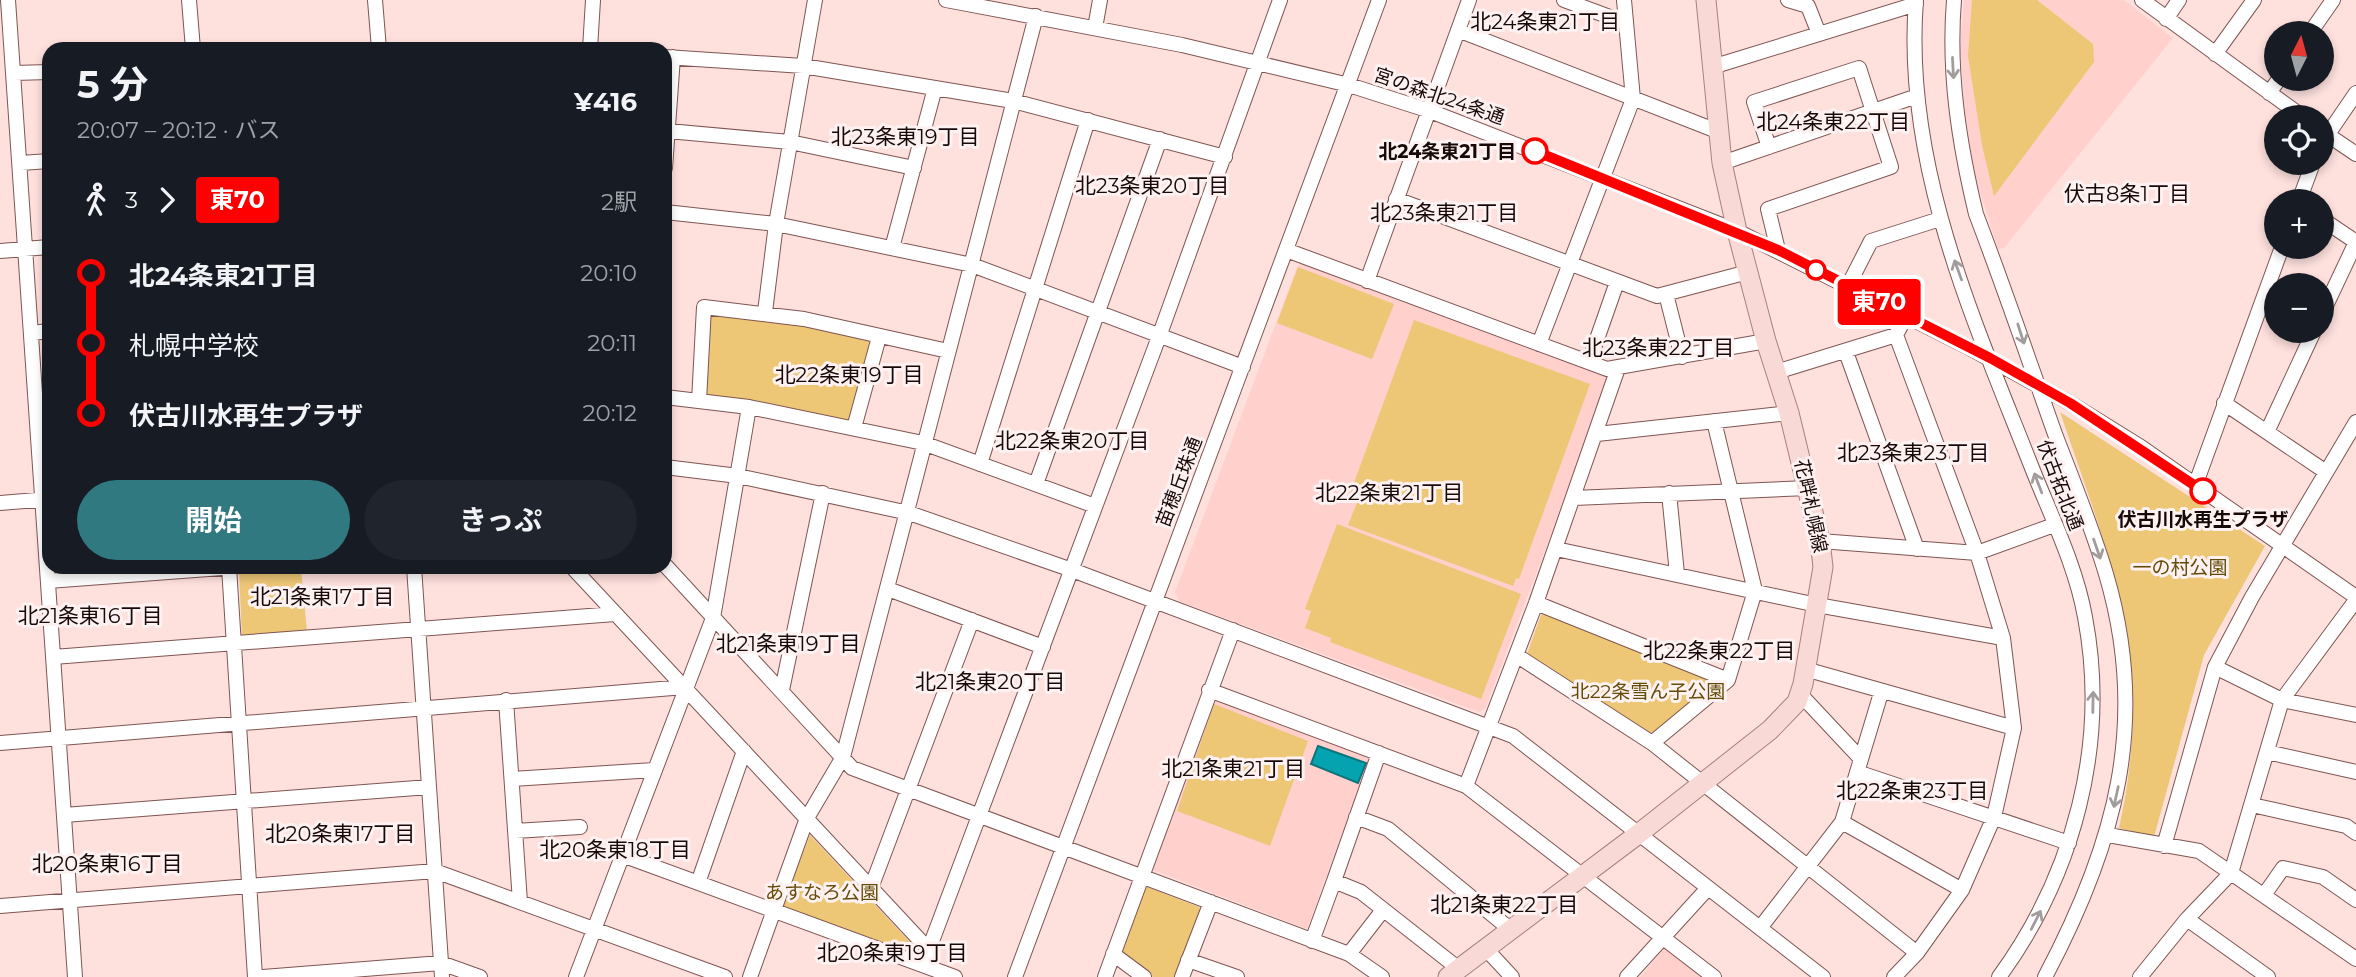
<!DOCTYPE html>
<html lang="ja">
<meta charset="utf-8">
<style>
:root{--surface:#171b24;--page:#20242c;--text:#f1f3f6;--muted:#9ea1a6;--accent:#317980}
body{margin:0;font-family:Montserrat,"Noto Sans JP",sans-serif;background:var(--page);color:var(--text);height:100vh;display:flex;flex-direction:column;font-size:26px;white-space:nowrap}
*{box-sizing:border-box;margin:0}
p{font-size:23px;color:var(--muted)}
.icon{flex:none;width:38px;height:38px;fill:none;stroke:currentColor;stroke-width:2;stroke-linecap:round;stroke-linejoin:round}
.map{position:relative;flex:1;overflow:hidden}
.sheet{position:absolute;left:42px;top:42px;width:630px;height:532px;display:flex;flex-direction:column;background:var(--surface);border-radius:21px;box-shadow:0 4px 10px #0003}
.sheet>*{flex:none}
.badge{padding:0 14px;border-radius:5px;font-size:24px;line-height:46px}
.needle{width:46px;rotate:6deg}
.controls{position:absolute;left:2264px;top:21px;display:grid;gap:14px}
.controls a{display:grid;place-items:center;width:70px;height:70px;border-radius:50%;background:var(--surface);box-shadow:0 4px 10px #0003;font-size:35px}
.map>.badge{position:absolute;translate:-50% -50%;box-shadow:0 0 0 4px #fff}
.legs{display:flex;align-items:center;gap:10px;height:77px;padding:0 35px;font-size:23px}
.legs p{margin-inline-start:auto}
.head{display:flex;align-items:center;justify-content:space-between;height:119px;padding:0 35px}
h1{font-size:38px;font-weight:700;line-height:52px}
.cta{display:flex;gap:14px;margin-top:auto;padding:14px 35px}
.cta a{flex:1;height:80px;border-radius:42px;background:var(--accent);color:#fff;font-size:28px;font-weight:700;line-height:80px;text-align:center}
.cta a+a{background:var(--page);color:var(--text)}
ul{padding:0 35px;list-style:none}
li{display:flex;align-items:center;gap:24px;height:70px;font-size:26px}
li i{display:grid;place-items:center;width:10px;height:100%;margin:0 9px;background:currentColor}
li i::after{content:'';width:18px;height:18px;margin:-9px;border:5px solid;border-radius:50%;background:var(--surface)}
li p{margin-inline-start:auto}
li:first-child i{background:linear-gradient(#0000 50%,currentColor 0)}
li:last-child i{background:linear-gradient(currentColor 50%,#0000 0)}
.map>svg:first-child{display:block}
</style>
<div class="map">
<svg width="2356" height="977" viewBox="0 0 2356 977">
<rect width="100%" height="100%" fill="#fee0dd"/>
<path fill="#ffd0cc" d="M1964,0H2124L2173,38L2004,248L1998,249L1975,175L1965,113L1960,46Z
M1302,263L1607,377L1609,381L1485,709L1479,712L1179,601L1175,592L1297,267Z
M1212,697L1370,757L1307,929L1150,869Z
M1666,946L1707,977H1640Z"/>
<path fill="#edc676" d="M1972,0H2037L2093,44L2094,62L1994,196L1982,145L1968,56Z
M1298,267L1394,304L1372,359L1277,323Z
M709,314L760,317L870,339L872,342L850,421L706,397Z
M1414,320L1590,384L1519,579L1516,578L1513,586L1348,525L1357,503L1348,499Z
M2060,412L2265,546L2204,655L2154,837L2119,828C2156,663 2112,565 2060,412Z
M1337,524L1521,594L1481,699L1330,642L1331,638L1305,628L1311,611L1305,609Z
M301,568L307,632L242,636L239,571Z
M1545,614L1710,679L1711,685L1654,733L1649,732L1529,658L1527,654L1541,615Z
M1214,704L1308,741L1270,846L1177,811Z
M810,835L920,953L918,959L781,909Z
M1147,887L1199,907L1201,911L1175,977H1153L1122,952L1143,888Z"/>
<path fill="#04a3af" stroke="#0a747d" stroke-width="2" d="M1318,746L1366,763L1358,783L1311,764Z"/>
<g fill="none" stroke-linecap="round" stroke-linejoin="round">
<defs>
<path id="minor" d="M8,0L75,977
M189,0L193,49
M375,0L379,49
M946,0L1182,45L1349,85L1430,111L1737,231L1966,346L2070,403L2141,447L2356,597
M1564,0L1626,23
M1788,0L1808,6L1819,34
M1916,0C1903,165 1973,318 2032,468C2051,516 2076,566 2085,617C2109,744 2074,874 1999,977
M1954,0C1948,73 1959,143 1976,214C2004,287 2029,361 2055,434C2073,481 2092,527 2106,574C2150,722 2115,845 2045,977
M2142,0L2303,117
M2166,19L2179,0
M1095,28L1100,0
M1458,30L1717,131
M2310,33L2333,0
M590,49L593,0
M2215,54L2254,0
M665,57L803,66L1013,101L1225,157
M1712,67L1916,4
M14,73L49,72
M2269,93L2279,79
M668,131L790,142L914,168
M2322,131L2356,154
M2328,134L2356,93
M1769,147L1754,102L1859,68L1891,167L1768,209L1778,250
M21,163L49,161
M1722,163L1917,96
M665,168L673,57
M1396,199L1657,296L1748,272
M2299,201L2313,163
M665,212L776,224L972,265L1243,367
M2322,219L2356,242
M892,248L935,88
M1286,250L1607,369L1766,341
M0,251L49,247
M1367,281L1469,0
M1848,286L1871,241L1940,219
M1666,294L1682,357
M765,312L776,224L815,0
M2322,314L2356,242
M32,333L49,331
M1539,344L1633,99L1624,0
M1846,352L1917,549
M1589,362L1617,282
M1776,372L1896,335
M665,397L749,407L923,443L1095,506
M699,401L704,307L804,319L948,351
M2224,403L2326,472
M854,428L879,337
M2267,432L2314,331
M1597,434L1789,413
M980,464L1088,120
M665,467L738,476L909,513L1072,570L1513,736L1823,977
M1036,484L1160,139
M2195,486L2282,247
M1669,493L1677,574
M1574,498L1808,488
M0,503L49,499
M1820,541L1977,553L2054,525
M1556,549L1817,605L2003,638
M665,565L852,768L1349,954L1382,977
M229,567L255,977
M414,567L442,977
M572,567L929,950
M48,581L235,567
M888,589L1043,647
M1536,603L1728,680
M1516,655L1652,743L1917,953
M53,657L615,614
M2215,667L2282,700L2356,715
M1805,669L2014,728
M782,690L823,493
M1209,690L1466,786L1714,977
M1800,694L1861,759
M506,700L520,902
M0,743L685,687
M1652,743L1728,680L1755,591L1714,421
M2267,752L2356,772
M1379,753L1334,881L1361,892L1459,969
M1857,772L2069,843
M512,779L654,770
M1466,786L1536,603L1618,368
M2252,805L2346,826L2356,833
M64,815L429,787
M1356,817L1388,829L1511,930
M1842,822L1962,890
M515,831L580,827
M2108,835L2199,851L2356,959
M2164,846L2215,667L2252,597L2356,422
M622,855L955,977
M698,883L744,751
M871,888L972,620
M2264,895L2283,868L2323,877L2356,900
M0,906L435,871L725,977
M2187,919L2268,977
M1760,928L1842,822L1881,693
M1312,941L1334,881
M1486,949L1512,977
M1113,954L1144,977
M1349,954L1383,910
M1188,960L1237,977
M923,965L1160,334L1280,0
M263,977L441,963L480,977
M576,977L713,618L749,407
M750,977L807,818L843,757L1036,16
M1015,977L1379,0
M1105,977L1233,630
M1182,977L1211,902
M1627,977L1708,888
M1894,977L1917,953L1962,890L1994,817L2014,728L2003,638L1977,553L1896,335L1906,316
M2140,977L2187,919L2231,873L2282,700L2356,600"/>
<path id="major" d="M1448,977L1637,835L1770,730L1797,702L1803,684L1823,567L1820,541L1789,413L1766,341L1737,231L1722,163L1706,0"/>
</defs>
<use href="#minor" stroke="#7f5552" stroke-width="16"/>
<use href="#major" stroke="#a8807c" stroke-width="21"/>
<use href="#minor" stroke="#fff" stroke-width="14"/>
<use href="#major" stroke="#f9d9d6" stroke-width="19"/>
</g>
<defs><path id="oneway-shaft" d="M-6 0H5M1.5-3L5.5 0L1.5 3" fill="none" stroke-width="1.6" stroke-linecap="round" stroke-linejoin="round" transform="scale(1.75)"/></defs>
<g stroke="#a39c9c">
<use href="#oneway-shaft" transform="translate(1953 68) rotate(87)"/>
<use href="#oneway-shaft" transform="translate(1958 270) rotate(-110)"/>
<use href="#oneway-shaft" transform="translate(2021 334) rotate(72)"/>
<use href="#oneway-shaft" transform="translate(2038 483) rotate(-111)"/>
<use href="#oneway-shaft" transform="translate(2097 549) rotate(71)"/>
<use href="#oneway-shaft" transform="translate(2093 702) rotate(-89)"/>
<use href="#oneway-shaft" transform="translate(2116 797) rotate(102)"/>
<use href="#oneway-shaft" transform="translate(2036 920) rotate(-63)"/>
</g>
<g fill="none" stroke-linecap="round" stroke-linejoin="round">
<defs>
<path id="line-1" d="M1535,151L1778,250L1990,358L2070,403L2203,491"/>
</defs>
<use href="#line-1" stroke="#fff" stroke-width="16"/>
<use href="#line-1" stroke="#f00" stroke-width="10"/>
</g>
<g fill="#fff" stroke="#f00" stroke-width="3.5">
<circle cx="1535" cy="151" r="12"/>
<circle cx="1816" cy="270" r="9"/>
<circle cx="2203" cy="491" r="12"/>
</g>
<g text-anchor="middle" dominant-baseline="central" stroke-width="6" stroke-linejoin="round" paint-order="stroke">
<g font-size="19" fill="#180808" stroke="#fdf2f1">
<text transform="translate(1439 96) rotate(19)">宮の森北24条通</text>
<text transform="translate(1179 482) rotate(-69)">苗穂丘珠通</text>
<text transform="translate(2060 485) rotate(69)">伏古拓北通</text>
<text transform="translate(1811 506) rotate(78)">花畔札幌線</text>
</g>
<g font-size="19" font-weight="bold" fill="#180808" stroke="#fdf2f1" text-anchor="end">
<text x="1516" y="151">北24条東21丁目</text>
<text x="2203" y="519" text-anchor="middle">伏古川水再生プラザ</text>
</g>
<g font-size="19" fill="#654b07" stroke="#fdf2f1">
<text x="2180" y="567">一の村公園</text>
<text x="1648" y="691">北22条雪ん子公園</text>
<text x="822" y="892">あすなろ公園</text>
</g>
<g font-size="21" fill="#180808" stroke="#fdf2f1">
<text x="1545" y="21">北24条東21丁目</text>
<text x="1833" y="121">北24条東22丁目</text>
<text x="905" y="136">北23条東19丁目</text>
<text x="1152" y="185">北23条東20丁目</text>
<text x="2127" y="193">伏古8条1丁目</text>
<text x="1444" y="212">北23条東21丁目</text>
<text x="1658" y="347">北23条東22丁目</text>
<text x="849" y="374">北22条東19丁目</text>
<text x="1072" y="440">北22条東20丁目</text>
<text x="1913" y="452">北23条東23丁目</text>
<text x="1389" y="492">北22条東21丁目</text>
<text x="322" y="596">北21条東17丁目</text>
<text x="90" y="615">北21条東16丁目</text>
<text x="788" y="643">北21条東19丁目</text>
<text x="1719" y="650">北22条東22丁目</text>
<text x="990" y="681">北21条東20丁目</text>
<text x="1233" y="768">北21条東21丁目</text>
<text x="1912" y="790">北22条東23丁目</text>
<text x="340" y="833">北20条東17丁目</text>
<text x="615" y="849">北20条東18丁目</text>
<text x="107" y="863">北20条東16丁目</text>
<text x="1504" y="904">北21条東22丁目</text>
<text x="892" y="952">北20条東19丁目</text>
</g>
</g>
</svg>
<div class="controls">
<a><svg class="needle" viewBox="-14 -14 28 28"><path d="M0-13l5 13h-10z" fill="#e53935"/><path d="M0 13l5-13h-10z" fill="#9ea1a6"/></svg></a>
<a><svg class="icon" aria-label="locate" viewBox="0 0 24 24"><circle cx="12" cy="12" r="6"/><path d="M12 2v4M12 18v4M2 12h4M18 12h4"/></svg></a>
<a>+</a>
<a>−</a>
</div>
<b class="badge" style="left:1879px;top:302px;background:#f00;color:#fff">東70</b>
<section class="sheet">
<div class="head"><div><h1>5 分</h1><p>20:07 – 20:12 · バス</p></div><b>¥416</b></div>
<div class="legs"><svg class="icon" aria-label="walk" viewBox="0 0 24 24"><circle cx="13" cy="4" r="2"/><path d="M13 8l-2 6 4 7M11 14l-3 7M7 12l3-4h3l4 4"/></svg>3<svg class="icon" aria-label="forward" viewBox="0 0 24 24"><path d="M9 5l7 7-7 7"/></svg><b class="badge" style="background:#f00;color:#fff">東70</b><p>2駅</p></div>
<ul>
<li><i style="color:#f00"></i><b>北24条東21丁目</b><p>20:10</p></li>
<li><i style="color:#f00"></i><span>札幌中学校</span><p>20:11</p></li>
<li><i style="color:#f00"></i><b>伏古川水再生プラザ</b><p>20:12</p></li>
</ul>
<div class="cta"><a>開始</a><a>きっぷ</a></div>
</section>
</div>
